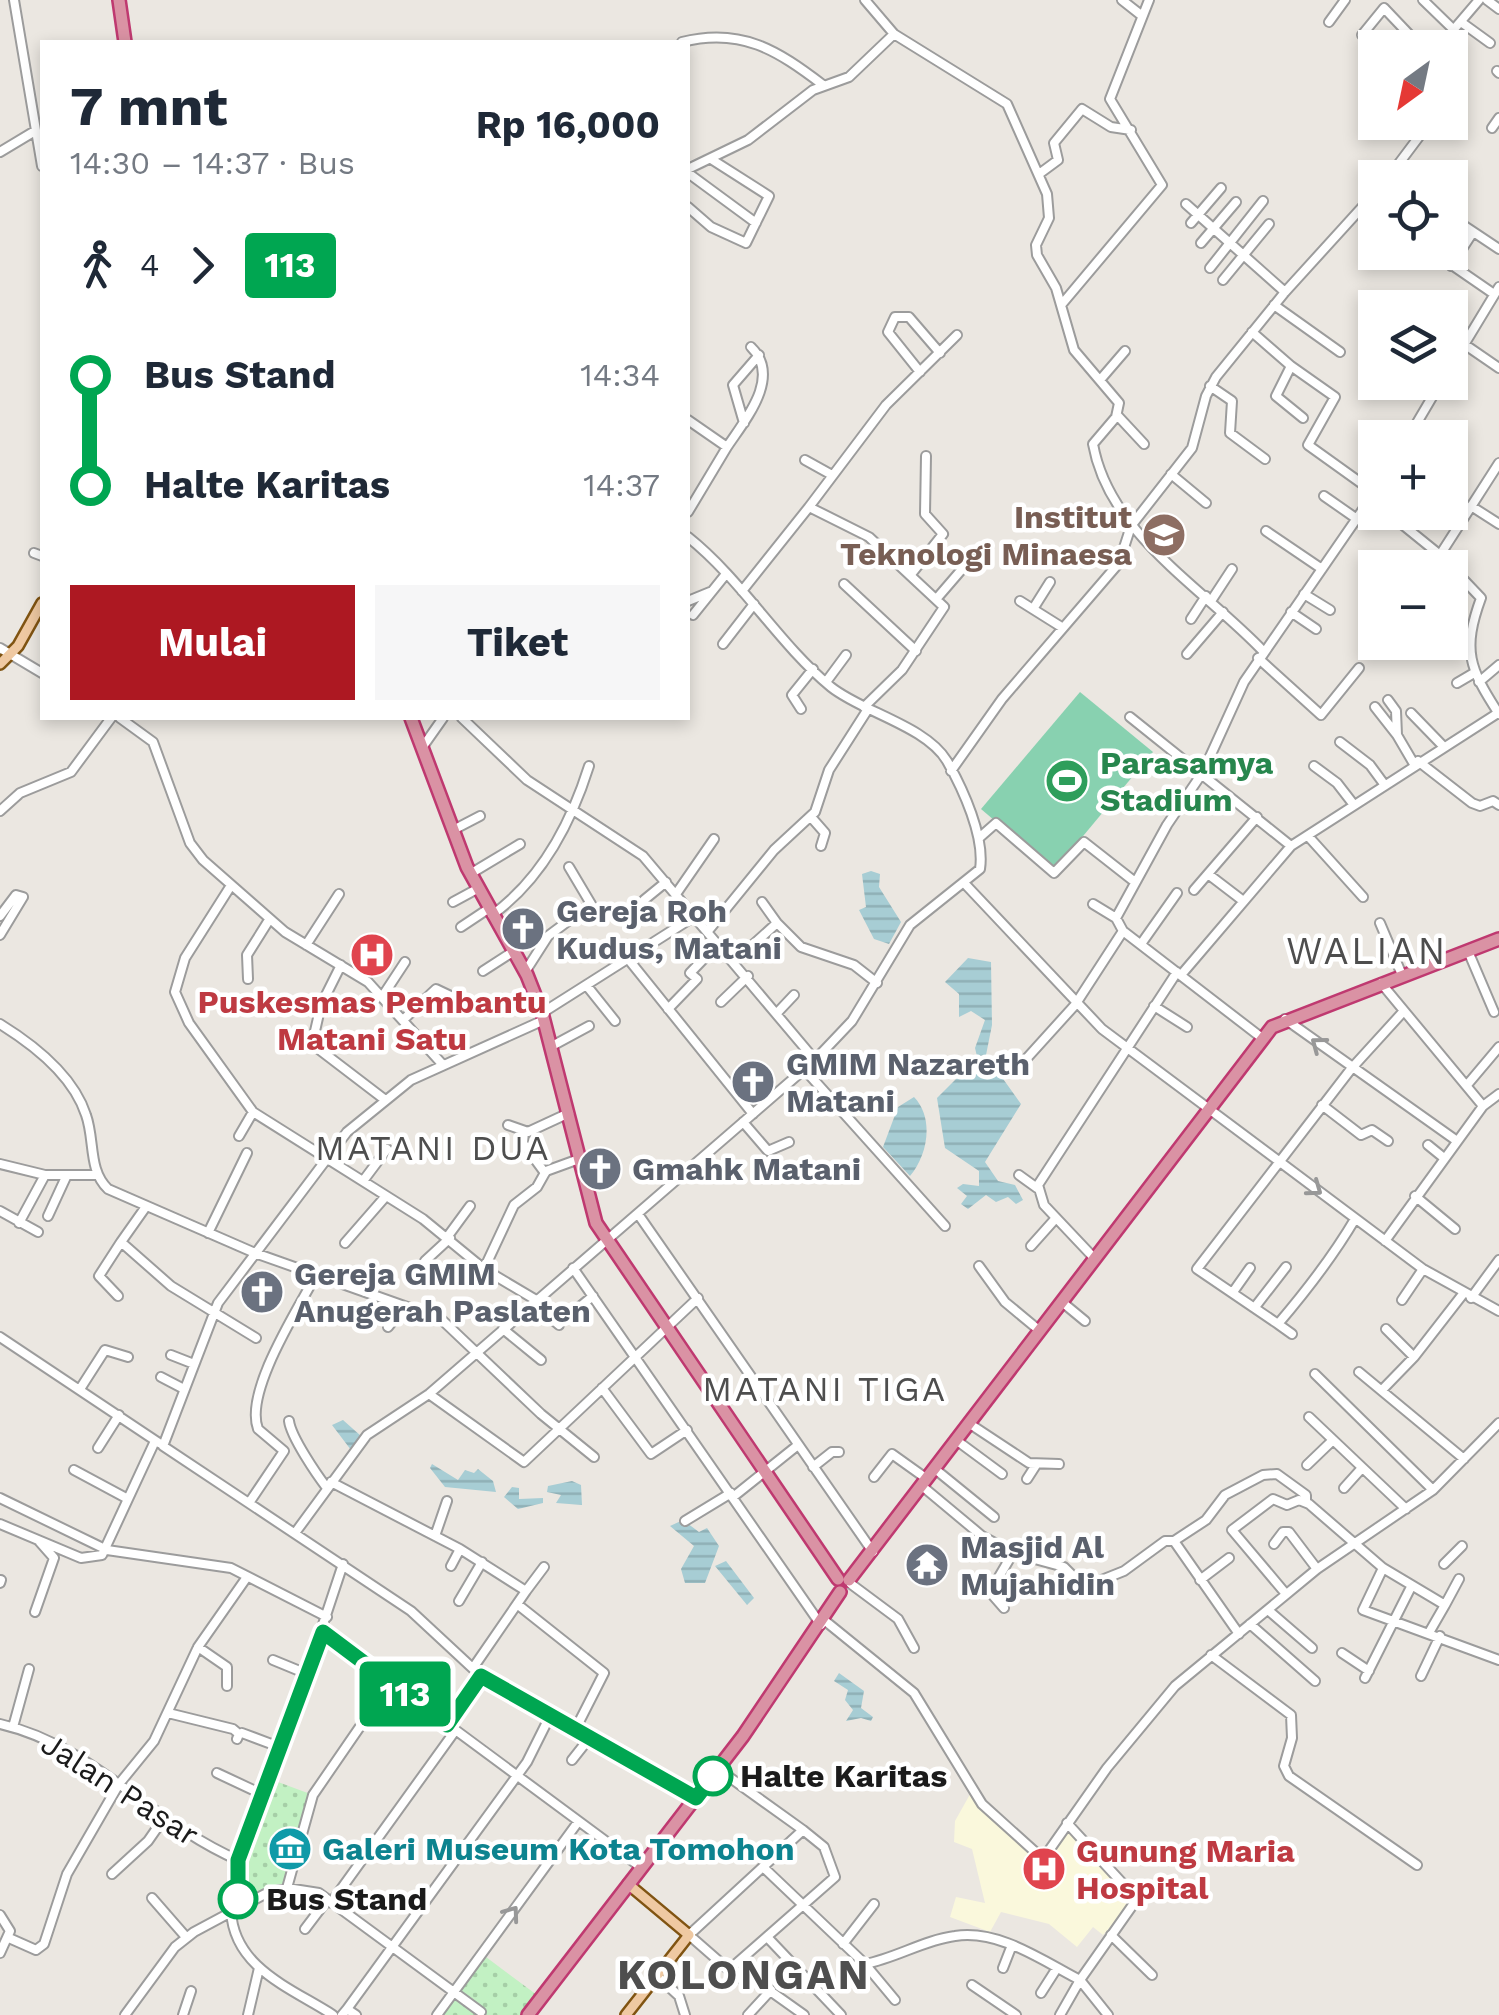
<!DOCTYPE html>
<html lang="id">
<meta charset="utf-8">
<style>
:root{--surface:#fff;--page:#f6f6f7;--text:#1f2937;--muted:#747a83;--accent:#ad1822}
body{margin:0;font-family:"Work Sans",sans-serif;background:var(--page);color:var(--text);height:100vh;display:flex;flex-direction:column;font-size:38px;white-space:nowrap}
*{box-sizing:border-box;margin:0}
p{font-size:32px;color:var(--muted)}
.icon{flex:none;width:55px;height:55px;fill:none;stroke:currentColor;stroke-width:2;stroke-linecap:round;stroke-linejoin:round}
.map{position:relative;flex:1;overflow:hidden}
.details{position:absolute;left:40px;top:40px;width:650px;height:680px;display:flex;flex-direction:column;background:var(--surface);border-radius:0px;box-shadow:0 5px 15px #0003}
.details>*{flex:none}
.badge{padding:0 20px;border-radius:8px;font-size:35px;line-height:65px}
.needle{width:65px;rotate:213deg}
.buttons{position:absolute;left:1358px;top:30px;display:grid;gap:20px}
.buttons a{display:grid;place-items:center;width:110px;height:110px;border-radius:0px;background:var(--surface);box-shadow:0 5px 15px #0003;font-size:50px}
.map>.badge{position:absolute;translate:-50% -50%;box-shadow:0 0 0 5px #fff}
.legs{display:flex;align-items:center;gap:15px;height:110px;padding:0 30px;font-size:32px}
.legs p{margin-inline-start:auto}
.headline{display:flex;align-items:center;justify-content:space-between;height:170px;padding:0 30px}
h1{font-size:55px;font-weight:700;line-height:75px}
.button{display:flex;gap:20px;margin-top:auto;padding:20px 30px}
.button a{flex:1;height:115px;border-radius:0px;background:var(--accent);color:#fff;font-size:40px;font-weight:700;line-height:115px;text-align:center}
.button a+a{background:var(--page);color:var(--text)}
ul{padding:0 30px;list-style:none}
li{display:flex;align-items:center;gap:35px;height:110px;font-size:38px}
li i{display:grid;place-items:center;width:15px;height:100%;margin:0 12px;background:currentColor}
li i::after{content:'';width:25px;height:25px;margin:-12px;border:8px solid;border-radius:50%;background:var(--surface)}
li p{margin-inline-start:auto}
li:first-child i{background:linear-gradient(#0000 50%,currentColor 0)}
li:last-child i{background:linear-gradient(currentColor 50%,#0000 0)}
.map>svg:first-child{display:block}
</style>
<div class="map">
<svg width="1499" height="2015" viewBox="0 0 1499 2015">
<defs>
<pattern id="park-dots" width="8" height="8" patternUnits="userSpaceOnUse" patternTransform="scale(2.5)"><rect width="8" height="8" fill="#c2f1c3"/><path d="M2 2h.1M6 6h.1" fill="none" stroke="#a6cea7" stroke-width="1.8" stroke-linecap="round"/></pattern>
<pattern id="water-rules" width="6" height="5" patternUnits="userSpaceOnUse" patternTransform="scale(2.5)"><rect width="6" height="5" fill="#a7cdd4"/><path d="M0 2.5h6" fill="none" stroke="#8fafb5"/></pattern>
</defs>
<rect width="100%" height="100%" fill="#ebe7e1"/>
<path fill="#faf8dc" d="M377,933L391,942L368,977L354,969Z
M973,1789L990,1816L1041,1862L1068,1830L1133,1895V1902L1103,1935L1093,1927L1077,1947L1049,1924L1001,1912L990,1932L950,1917L956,1897L985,1903L972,1849L954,1842L955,1821Z"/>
<path fill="url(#park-dots)" d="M270,1779L313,1795L287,1888L239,1906L236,1873Z
M482,1954L541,1998L528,2015H437Z"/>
<path fill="#88d1b0" d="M1080,692L1153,752L1054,871L981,809Z"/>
<path fill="url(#water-rules)" d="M871,871L880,874L879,887L901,922L889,944L874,939L859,910L866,907L862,874Z
M968,958L991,962L992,1025L986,1055L1021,1104L985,1162L998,1181L1015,1185L1023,1200L1016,1204L1008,1197L996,1202L986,1195L968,1209L961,1204L967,1196L957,1188L963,1184L979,1186V1171L945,1148L937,1098L957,1078L981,1073L975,1048L985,1020L971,1011L959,1017V994L945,982Z
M914,1097C935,1119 927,1156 910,1176L883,1147L898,1107Z
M343,1420L361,1436L351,1450L332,1425Z
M432,1464L458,1480L465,1470L474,1473L478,1469L493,1481L496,1492L445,1487L430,1468Z
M572,1481L581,1485L582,1505L556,1503L561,1495L547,1492L548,1486Z
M512,1487L519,1488V1499L543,1498V1503L518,1509L504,1497Z
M683,1520L699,1532L707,1528L719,1546L705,1583H685L681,1569L694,1546L670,1526Z
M726,1561L754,1598L747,1605L715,1566Z
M839,1673L864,1691L861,1708L873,1717L871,1721L861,1718L846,1721L853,1710L845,1700L848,1690L834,1681Z"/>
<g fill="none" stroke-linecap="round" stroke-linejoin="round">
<defs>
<path id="minor" d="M14,0L42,166
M865,0L894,34L1007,104L1047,194L1049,218L1036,245L1037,255L1056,288L1074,350L1119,403L1116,417L1093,444C1109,534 1203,588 1263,651
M1122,0L1141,15
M1423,0L1454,30
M1487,0L1499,9
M1329,22L1345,0
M1461,22L1490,43
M1362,35L1384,8L1422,48
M682,42C741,27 777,50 823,85
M1438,48L1479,0
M1497,71L1499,73
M1492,128L1499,118
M0,152L35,131
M688,169L748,140L813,90L849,77L894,34
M688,173L756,223
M1039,174L1058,160L1054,143L1082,109L1111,127L1131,130
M1388,178L1430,122
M1186,204L1285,292
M688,207L711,227L746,243L769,196L711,159
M1191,223L1221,188
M1450,223L1457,221L1499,249
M1201,243L1236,202
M1433,252L1494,294
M1451,266L1473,232
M1210,268L1263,201
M1223,280L1269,224
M1062,304L1162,185L1110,99L1149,0
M1274,305L1340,352
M1252,332L1291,366L1276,396L1303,418
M1464,344L1499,368
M1291,366L1335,397L1308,445L1375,493
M1450,368L1499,287
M920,372L888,332L895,317H909L940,353
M1100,380L1125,351
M1422,382L1436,391
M1210,386L1232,401L1230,433L1265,459
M1117,415L1144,444
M688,420L727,447L688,512
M744,423L733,385L759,355
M1408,438L1441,382
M727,447C745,420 782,377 751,347
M805,460L832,475
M1499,463L1440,555L1481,598C1462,650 1469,668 1499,714
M1171,474L1206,503
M1324,496L1357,519
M1471,506L1499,524
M1387,512L1440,555
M1266,531L1322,569
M34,553L42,556
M912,573L943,534L925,514L926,456
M844,584L916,651
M742,591L809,507
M1304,594L1330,610
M938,597L969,561
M688,601L710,592
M1020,601L1063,628
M1211,601L1232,569
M1033,609L1050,582
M1291,612L1316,629
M693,615L726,574
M1191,619L1206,596
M723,644L754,604
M0,648L42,673
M1187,654L1223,612
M1258,658L1321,715L1359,668
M826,682L846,655
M1479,682L1499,665
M1457,683L1474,673
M1388,700L1396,711L1397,735L1414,764
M864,707L902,670L944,607L869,537L809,507L886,405L957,335
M1375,707L1397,735
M801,709L792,695L813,669
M1411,713L1443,746
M1130,717L1291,846
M120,718L153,742L190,843L203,860L285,932L368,982L443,1065
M462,718L527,780L643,856L815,1060
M1340,742L1370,765L1384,784
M424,745L443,718
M1418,761L1472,803L1480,806L1493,801L1499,805
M1314,766L1337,783L1354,805
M951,771L1002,699L1119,563L1131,526L1192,448L1206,396L1216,377L1285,292L1375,193
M0,811L20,793L71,772L111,718
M811,817L825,833L821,846
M455,829L480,816
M1308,836L1363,897
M979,838L996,823L1054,873L1084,842L1135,882
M470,874L520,844
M1208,874L1242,900
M966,885L1102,1029L1423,1269L1499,1311
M230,887L185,958L175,992L189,1023L253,1112L423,1219L484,1269L536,1300
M1194,890L1257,817
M676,894L714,839
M644,900L666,882
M453,902L477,889
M762,902L777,923
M1093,904L1116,918
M492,915C542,879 571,823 589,766
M0,916L16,895L23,897L0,935
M1380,923L1402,975
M461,927L488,909
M708,931L774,850L815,812L829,770L868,709
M1141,944L1177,893
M306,945L339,894
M1468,951L1494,1012
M629,960L753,1114
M735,961L777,923L801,947L854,965L877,983
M341,965L321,1005L312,1044L384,1099
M483,971L514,951
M525,972L548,936L591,904L569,867
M1181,975L1291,846L1498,713
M248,979L247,955L269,920
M1381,983L1483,1106L1385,1241
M587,986L615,1021
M382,997L405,962
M721,1002L748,976
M1154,1006L1187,1027
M668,1009L697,979L690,973L719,943
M542,1013L695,916
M777,1013L794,995
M1285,1019L1457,1141
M403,1020L436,989L478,1009
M544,1020L411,1080L347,1132L218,1303L163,1446L411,1611L481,1676L696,1798
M0,1024C34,1045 73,1075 86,1115C95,1140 88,1170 108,1189L255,1253L441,1319L541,1414L594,1457
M1262,1038L1123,931L1116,918L1167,825L1203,772L1244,682L1375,492
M552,1046L589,1026
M1017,1069L1075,1005L1123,931
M805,1070L945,1226
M1467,1085L1499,1047
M1322,1105L1361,1135L1372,1130L1388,1141
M1483,1106L1499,1094
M743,1122L768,1151L789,1142
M508,1125L528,1132L569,1113
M524,1132L523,1143L545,1173
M239,1136L253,1112
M1428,1145L1444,1158
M0,1164L45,1175H96
M1019,1175L1037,1188
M363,1181L387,1149
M1415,1196L1455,1229
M145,1208L121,1242L171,1286L256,1338
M0,1211L38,1232
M638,1214L873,1552
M48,1216L66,1177
M1355,1219C1332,1258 1307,1290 1278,1324L1197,1269L1351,1069L1402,1013
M19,1223L45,1175
M208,1233L247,1153
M448,1236L470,1206
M345,1243L386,1196
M1031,1246L1056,1218
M1095,1259L1044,1205L1038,1185L1177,972
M425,1261L450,1238
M979,1266L1005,1302L1040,1331
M573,1268L821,1625
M484,1269L514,1205L537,1187L546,1171L579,1159
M1233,1292L1250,1268
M118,1296L99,1276L121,1242
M1471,1298L1499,1260
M1402,1300L1423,1269
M1062,1302L1085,1321
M533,1303L559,1325
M1255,1307L1286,1267
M571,1314L593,1296
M1278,1324L1292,1334
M388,1327L404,1307
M503,1329L541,1360
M1386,1329L1414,1357L1463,1294
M0,1337L159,1443
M171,1355L194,1364
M1359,1372L1464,1459
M1315,1374L1433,1490
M161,1377L184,1389
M602,1388L651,1454L687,1430
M80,1389L105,1350L128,1357
M1382,1390L1414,1357
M429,1394L524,1462L698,1298
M1309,1417L1406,1509
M289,1421C291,1437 317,1475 327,1488
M970,1424L1029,1463L1059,1464
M956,1440L1002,1474
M98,1448L119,1415
M1307,1465L1333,1440
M813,1467L832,1452H839
M935,1469L994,1517
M74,1470L128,1499
M874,1477L892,1454L927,1479
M1027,1479L1036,1465
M331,1482L460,1549L526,1591L473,1668
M922,1486L982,1536L1013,1553L1064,1567L1084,1587L1124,1571L1165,1541H1174L1239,1634
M1344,1488L1362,1468
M733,1497L798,1445
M0,1498L107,1550L231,1568L327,1617
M249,1503L284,1451L258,1429C244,1392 298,1309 316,1275
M685,1521L731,1493
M0,1524L81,1558L102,1555L155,1441
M295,1533L367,1435L429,1394L815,1060L852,1021L910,925L980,869C985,837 963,789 947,761C926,726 862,712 831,687C778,643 742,580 688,537
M435,1536L447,1501
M1174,1541L1206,1520L1225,1495L1263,1475L1277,1474L1306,1495V1501
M1274,1544L1283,1532H1289L1317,1569
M1444,1564L1462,1546
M451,1566L460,1549
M1383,1568L1363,1610L1499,1660
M1200,1580L1229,1558
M0,1583L1,1580
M851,1584L898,1619L914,1648
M526,1591L544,1567
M1286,1594L1232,1530L1273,1499L1287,1505L1299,1500L1309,1504L1383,1568L1445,1605L1459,1579
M459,1601L482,1562
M517,1604L604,1673L576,1728
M1004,1608L990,1592L1013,1553
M1268,1610L1312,1648
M35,1612L54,1558L39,1541
M824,1620L914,1693L982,1804L1043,1859L1107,1768L1175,1686L1317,1569L1433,1490L1499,1423
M1250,1624L1315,1681
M1430,1631L1445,1605
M323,1632L642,1868
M198,1647L227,1667V1686
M1342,1653L1369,1671
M1211,1655L1291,1715L1292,1738L1284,1766L1289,1776L1417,1865
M273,1660L307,1674
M1421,1676L1440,1636
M1365,1678L1411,1587
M168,1713L233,1729L239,1734L237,1739
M0,1724C93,1745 152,1823 238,1860
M447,1725L481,1676
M13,1727L29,1669
M242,1733L282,1748
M572,1760L591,1736
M718,1769L803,1830L689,1935L729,1970L835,1877L824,1847L803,1830
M217,1773L264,1795
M763,1867L865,1964C896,1958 924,1940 955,1936C999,1929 1043,1961 1080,1980L1137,1899L1067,1823
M112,1874L148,1841L164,1818
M287,1888L313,1795L390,1683
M152,1898L186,1937
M331,1903L455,1731
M239,1906L238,1860L282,1748L343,1564
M231,1911C234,1968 291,1988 333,2015
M0,1915L10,1931L0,1953
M305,1929L327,1900
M1111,1935L1152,1975
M9,1938L36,1950L44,1944L67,1874L119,1784L154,1741L198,1647L247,1577
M768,1938L841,2015
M843,1944L874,1904
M865,1964L895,2000
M1003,1968L1012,1945
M729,1970L739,1978L759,1983L804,2015
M656,1975L679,1996L685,2015
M972,1985L1016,2015
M1041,1993L1057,1968
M347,2009L527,1762L551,1714
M125,2015L175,1947L194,1932L265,1894L287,1888L319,1893L481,2012
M183,2015L191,1991
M248,2015L259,1968
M342,2015L347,2009L356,2015
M437,2015L578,1822
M748,2015L771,1990
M1060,2015L1080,1980L1108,2015"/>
<path id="major" d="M0,664L18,646L42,603
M626,2015L689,1935L628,1884"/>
<path id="highway" d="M119,0L125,42
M411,718L467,867L527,975L542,1013L596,1223L838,1579
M849,1580L1272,1027L1499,939
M528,2015L743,1736L840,1592"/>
</defs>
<use href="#minor" stroke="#9c9c9c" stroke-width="12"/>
<use href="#major" stroke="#805412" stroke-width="14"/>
<use href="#highway" stroke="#bf3970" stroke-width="16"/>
<use href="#minor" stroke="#fff" stroke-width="8"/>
<use href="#major" stroke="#efc9a2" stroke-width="9"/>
<use href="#highway" stroke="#da92a4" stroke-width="11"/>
</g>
<defs><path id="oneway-chevron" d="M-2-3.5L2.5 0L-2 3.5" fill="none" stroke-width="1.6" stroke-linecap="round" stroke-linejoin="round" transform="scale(2.5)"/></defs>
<g stroke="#989898">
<use href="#oneway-chevron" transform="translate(1318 1044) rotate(-143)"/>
<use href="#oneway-chevron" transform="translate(1315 1189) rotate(36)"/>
<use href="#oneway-chevron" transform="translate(512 1913) rotate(-54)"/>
</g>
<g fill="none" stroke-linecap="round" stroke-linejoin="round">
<defs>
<path id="line-1" d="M238,1899V1860L323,1632L447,1725L481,1676L696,1798L713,1776"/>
</defs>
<use href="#line-1" stroke="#fff" stroke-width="22"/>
<use href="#line-1" stroke="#00a651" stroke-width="15"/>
</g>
<defs>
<symbol id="university-disc" viewBox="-11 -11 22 22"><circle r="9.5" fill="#8d6e63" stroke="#fff"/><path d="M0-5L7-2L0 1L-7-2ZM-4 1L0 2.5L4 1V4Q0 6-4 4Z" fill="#fff"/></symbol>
<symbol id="stadium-disc" viewBox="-11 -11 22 22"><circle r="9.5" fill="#2e9e5b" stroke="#fff"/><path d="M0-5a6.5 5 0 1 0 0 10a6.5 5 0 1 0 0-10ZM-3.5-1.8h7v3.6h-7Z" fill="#fff"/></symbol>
<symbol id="church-disc" viewBox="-11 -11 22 22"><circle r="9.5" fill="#6b7280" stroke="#fff"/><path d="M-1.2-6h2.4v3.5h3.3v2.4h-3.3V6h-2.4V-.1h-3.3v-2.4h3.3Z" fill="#fff"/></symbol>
<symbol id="hospital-disc" viewBox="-11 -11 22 22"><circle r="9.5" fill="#e0444e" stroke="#fff"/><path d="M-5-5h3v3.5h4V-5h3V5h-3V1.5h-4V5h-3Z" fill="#fff"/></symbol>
<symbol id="temple-disc" viewBox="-11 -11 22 22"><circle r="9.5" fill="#6b7280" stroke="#fff"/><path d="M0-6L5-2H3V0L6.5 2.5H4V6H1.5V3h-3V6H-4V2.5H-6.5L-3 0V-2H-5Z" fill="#fff"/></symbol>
<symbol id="museum-disc" viewBox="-11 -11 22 22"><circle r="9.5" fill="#0f9aa8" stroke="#fff"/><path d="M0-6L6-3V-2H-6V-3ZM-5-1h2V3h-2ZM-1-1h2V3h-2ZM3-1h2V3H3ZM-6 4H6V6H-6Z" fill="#fff"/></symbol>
</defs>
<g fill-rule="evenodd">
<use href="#university-disc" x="1139" y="510" width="50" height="50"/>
<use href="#stadium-disc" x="1042" y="756" width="50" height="50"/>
<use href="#church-disc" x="498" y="904" width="50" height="50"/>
<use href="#hospital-disc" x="347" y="930" width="50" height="50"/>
<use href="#church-disc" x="728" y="1057" width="50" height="50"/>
<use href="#church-disc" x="575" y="1144" width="50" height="50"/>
<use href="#church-disc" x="237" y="1267" width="50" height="50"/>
<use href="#temple-disc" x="902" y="1540" width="50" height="50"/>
<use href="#museum-disc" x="265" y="1824" width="50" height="50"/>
<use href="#hospital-disc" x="1019" y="1844" width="50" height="50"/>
</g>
<g fill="#fff" stroke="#00a651" stroke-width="5">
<circle cx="713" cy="1776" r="18"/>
<circle cx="238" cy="1899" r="18"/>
</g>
<g text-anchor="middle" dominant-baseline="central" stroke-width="9" stroke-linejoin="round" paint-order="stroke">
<g font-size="32" font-weight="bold" fill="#785e54" stroke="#fff" text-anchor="end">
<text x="1132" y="517">Institut<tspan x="1132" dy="37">Teknologi Minaesa</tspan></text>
</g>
<g font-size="32" font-weight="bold" fill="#27864d" stroke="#fff" text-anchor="start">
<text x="1100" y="763">Parasamya<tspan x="1100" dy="37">Stadium</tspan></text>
</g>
<g font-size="32" font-weight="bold" fill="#5b616d" stroke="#fff" text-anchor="start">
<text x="556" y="911">Gereja Roh<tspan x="556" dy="37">Kudus, Matani</tspan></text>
<text x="786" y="1064">GMIM Nazareth<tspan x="786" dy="37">Matani</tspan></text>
<text x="632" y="1169">Gmahk Matani</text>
<text x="294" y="1274">Gereja GMIM<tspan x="294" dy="37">Anugerah Paslaten</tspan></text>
<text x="960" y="1547">Masjid Al<tspan x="960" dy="37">Mujahidin</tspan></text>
</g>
<g font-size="32" font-weight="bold" fill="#be3a42" stroke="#fff">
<text x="372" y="1002">Puskesmas Pembantu<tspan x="372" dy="37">Matani Satu</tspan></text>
<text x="1076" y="1851" text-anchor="start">Gunung Maria<tspan x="1076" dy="37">Hospital</tspan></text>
</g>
<g font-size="32" font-weight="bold" fill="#1b1b1b" stroke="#fff" text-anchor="start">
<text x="740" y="1776">Halte Karitas</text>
<text x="266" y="1899">Bus Stand</text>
</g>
<g font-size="32" fill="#1b1b1b" stroke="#fff">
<text transform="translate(120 1789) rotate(33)">Jalan Pasar</text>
</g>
<g font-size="32" font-weight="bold" fill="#0d838f" stroke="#fff" text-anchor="start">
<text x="322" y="1849">Galeri Museum Kota Tomohon</text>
</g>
<g font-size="35" letter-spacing="2.5" fill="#4e4e4e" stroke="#fff">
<text x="433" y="1148">MATANI DUA</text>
<text x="825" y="1389">MATANI TIGA</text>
</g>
<g font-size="38" letter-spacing="2.5" fill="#4e4e4e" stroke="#fff">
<text x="1367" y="951">WALIAN</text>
</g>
<g font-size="42" font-weight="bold" letter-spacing="2.5" fill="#4e4e4e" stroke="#fff">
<text x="744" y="1974">KOLONGAN</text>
</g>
</g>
</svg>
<div class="buttons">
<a><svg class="needle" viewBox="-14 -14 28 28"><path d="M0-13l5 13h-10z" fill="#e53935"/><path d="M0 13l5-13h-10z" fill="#747a83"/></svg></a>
<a><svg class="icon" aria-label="locate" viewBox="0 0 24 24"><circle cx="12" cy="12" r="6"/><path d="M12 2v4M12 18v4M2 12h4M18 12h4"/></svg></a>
<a><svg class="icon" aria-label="layers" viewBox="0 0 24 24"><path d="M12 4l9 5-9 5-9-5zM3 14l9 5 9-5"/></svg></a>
<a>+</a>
<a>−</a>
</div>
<b class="badge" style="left:405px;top:1694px;background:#00a651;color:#fff">113</b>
<section class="details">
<div class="headline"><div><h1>7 mnt</h1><p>14:30 – 14:37 · Bus</p></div><b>Rp 16,000</b></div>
<div class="legs"><svg class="icon" aria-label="walk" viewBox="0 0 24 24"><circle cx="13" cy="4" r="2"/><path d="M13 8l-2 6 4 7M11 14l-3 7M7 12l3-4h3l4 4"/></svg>4<svg class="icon" aria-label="forward" viewBox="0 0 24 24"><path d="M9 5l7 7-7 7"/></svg><b class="badge" style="background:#00a651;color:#fff">113</b></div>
<ul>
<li><i style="color:#00a651"></i><b>Bus Stand</b><p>14:34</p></li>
<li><i style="color:#00a651"></i><b>Halte Karitas</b><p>14:37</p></li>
</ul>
<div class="button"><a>Mulai</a><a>Tiket</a></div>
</section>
</div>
